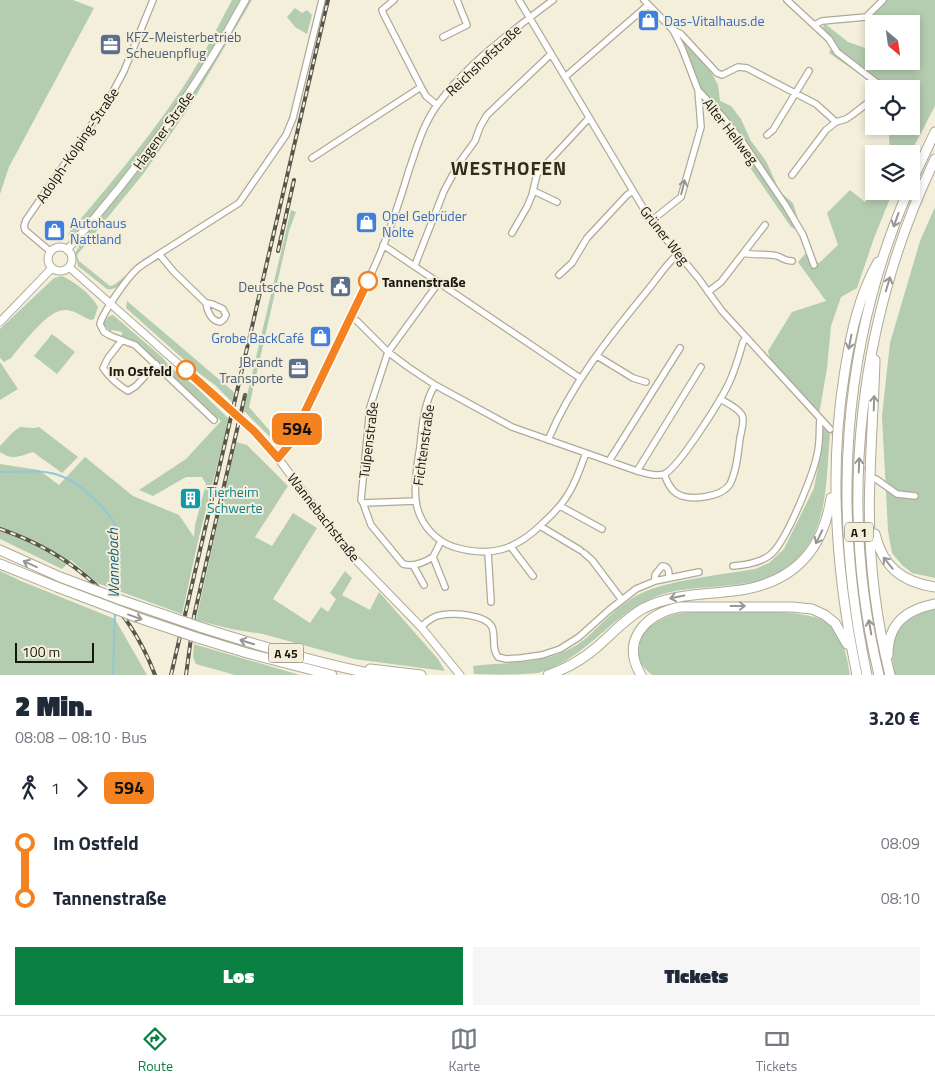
<!DOCTYPE html>
<html lang="de">
<meta charset="utf-8">
<style>
:root{--surface:#fff;--page:#f6f6f7;--text:#1f2937;--muted:#747a83;--line:#e0e1e3;--accent:#0b8043}
body{margin:0;font-family:"Titillium Web",sans-serif;background:var(--page);color:var(--text);height:100vh;display:flex;flex-direction:column;font-size:19px;white-space:nowrap}
*{box-sizing:border-box;margin:0}
p{font-size:16px;color:var(--muted)}
.icon{flex:none;width:28px;height:28px;fill:none;stroke:currentColor;stroke-width:2;stroke-linecap:round;stroke-linejoin:round}
.map{position:relative;height:675px;overflow:hidden}
.panel{display:flex;flex-direction:column;background:var(--surface);flex:1}
.panel>*{flex:none}
.badge{padding:0 10px;border-radius:8px;font-size:18px;line-height:32px}
.needle{width:32px;rotate:151deg}
.controls{position:absolute;left:865px;top:15px;display:grid;gap:10px}
.controls a{display:grid;place-items:center;width:55px;height:55px;border-radius:0px;background:var(--surface);box-shadow:0 2px 8px #0003;font-size:25px}
.scale{position:absolute;left:15px;bottom:12px;width:79px;box-sizing:border-box;padding-left:5px;border:2px solid #17160f;border-top:0;font-size:14px;line-height:18px;white-space:nowrap;color:#17160f;-webkit-text-stroke:4px #f4efdb;paint-order:stroke}
.map>.badge{position:absolute;translate:-50% -50%;box-shadow:0 0 0 2px #fff}
.legs{display:flex;align-items:center;gap:8px;height:55px;padding:0 15px;font-size:16px}
.legs p{margin-inline-start:auto}
.summary{display:flex;align-items:center;justify-content:space-between;height:85px;padding:0 15px}
h1{font-size:28px;font-weight:800;line-height:38px}
.cta{display:flex;gap:10px;margin-top:auto;padding:10px 15px}
.cta a{flex:1;height:58px;border-radius:0px;background:var(--accent);color:#fff;font-size:20px;font-weight:800;line-height:58px;text-align:center}
.cta a+a{background:var(--page);color:var(--text)}
ul{padding:0 15px;list-style:none}
li{display:flex;align-items:center;gap:18px;height:55px;font-size:19px}
li i{display:grid;place-items:center;width:8px;height:100%;margin:0 6px;background:currentColor}
li i::after{content:'';width:12px;height:12px;margin:-6px;border:4px solid;border-radius:50%;background:var(--surface)}
li p{margin-inline-start:auto}
li:first-child i{background:linear-gradient(#0000 50%,currentColor 0)}
li:last-child i{background:linear-gradient(currentColor 50%,#0000 0)}
.tab-bar{display:flex;justify-content:space-around;align-items:center;height:70px;border-top:1px solid var(--line);background:var(--surface);font-size:14px;color:var(--muted)}
.tab-bar a{display:grid;justify-items:center;gap:2px}
.tab-bar .selected{color:var(--accent)}
.map>svg:first-child{display:block}
</style>
<div class="map">
<svg width="935" height="675" viewBox="0 0 935 675">
<rect width="100%" height="100%" fill="#f4efdb"/>
<path fill="#b4ccaf" fill-rule="evenodd" d="M0,0H73L94,8L9,167L0,194Z
M232,0H252L190,106L144,173L77,255L79,261L110,286L114,285L129,273C123,281 118,291 107,289L78,266L75,253L78,248L80,249L68,234C105,190 142,147 175,99C197,68 214,34 232,0Z
M885,0H935V106L910,154H890L889,135L893,126H911V89H881L829,53L834,44L823,28L824,23L848,42L868,49V20ZM874,24H911V61H874Z
M295,8L302,13L307,10L312,15L307,34L295,27L287,17Z
M681,39L711,72L718,85L720,101L731,106L741,119L751,141L766,161L780,192L793,203L797,216L795,229L791,227L749,166V148L703,93Z
M874,185V191H893L874,238L857,288L841,297L831,326L827,368L819,415L770,360L768,351L792,312L826,301L798,262L805,254L819,263L838,245L827,213L850,190L865,202Z
M935,207V578L912,573L902,565L892,553L888,531L882,416L890,343L920,241Z
M291,210L296,212L289,231L249,407L276,438L280,440L285,437L284,441L276,443L245,412H243Z
M62,276C75,282 92,295 98,307L94,319L91,320C82,317 75,310 65,310C48,309 22,345 11,358L4,362L0,358V329L54,278Z
M127,301L235,393L233,403L215,385L200,374L126,308Z
M113,315L162,357L171,368L194,385L229,419L198,541L182,614L97,583L71,560L62,569L0,539V464L39,470L59,485L85,457L133,496L179,515L194,537L195,525L206,484L202,477H186L153,496L139,490L186,459L221,421L135,342L122,336V332L112,330L110,332L103,323L109,316Z
M52,334L75,352L57,374L34,356Z
M0,362L18,389L0,400Z
M20,427L33,428L39,427L78,457L62,473L33,452C19,456 13,461 0,452V446L13,432Z
M822,427L830,434C826,477 829,528 796,560C762,593 708,582 666,593C615,607 589,659 538,673C518,675 494,675 474,674L473,666C512,661 551,666 585,639C601,625 615,608 634,597C662,580 722,575 755,569L769,563L784,549L814,488L818,467Z
M236,442L247,445L288,486L255,537L272,546L293,513L317,528L273,599L310,623L321,607L328,612L336,599L330,593L345,571L352,578L342,595L370,610L379,592L438,659L445,671L354,659L263,634L231,629L196,620Z
M0,571L21,581L115,619L147,675H0Z
M935,609V675H894C888,640 898,616 935,609Z
M690,612C720,612 810,606 831,625C844,638 847,658 850,675H652C634,660 639,656 641,634C656,621 670,613 690,612Z
M194,644L197,645L300,675H235L196,664L193,657Z"/>
<g fill="none" stroke-linecap="round" stroke-linejoin="round">
<path stroke="#92c7d9" stroke-width="2" d="M0,472C20,472 43,469 61,476C79,482 114,513 117,532L115,595
M113,675L115,612"/>
<path stroke="#d3cebc" stroke-width="5.5" stroke-dasharray="5.5 3" stroke-linecap="butt" d="M830,429L870,472"/>
<defs>
<path id="minor" d="M394,0L382,10L383,13L421,87
M519,0L651,221L699,279L722,311L830,429
M644,0L673,30L682,48L698,90L722,116L744,144L786,206L803,235L814,265
M787,0L829,39L837,52L885,89
M814,25L822,21L866,17L883,0
M673,30L681,34L717,73L722,75L738,67L747,68L816,104L836,122
M443,37L467,25L457,0
M565,77L648,5
M767,135L773,130L809,71
M312,158L421,87L426,96L437,105
M792,175L826,130L836,122L846,119L852,115L874,98
M534,191L557,202
M651,221L681,197L701,127L698,90
M512,233L527,207L532,195L537,174L589,118
M383,245L580,378
M51,252L25,230L24,226L26,220L108,101L124,71L153,0
M744,253C755,256 766,253 777,256C783,258 785,261 792,261
M159,254C152,259 144,263 137,269C127,278 103,312 100,324L104,332L111,336L135,345L214,420
M415,265L444,191L459,163L475,141L480,127L487,115L551,54
M559,275L572,263L587,238L627,195L633,191
M708,292L721,282L765,225
M206,303C207,311 211,321 220,322L224,319L226,315L223,309L212,304L206,303L174,272L159,254L239,203L286,135L293,118L322,0
M351,318L357,321L388,352L408,367L435,385L512,427L637,471C645,473 655,477 664,474C678,469 720,401 728,385C735,371 739,356 743,342L746,338
M122,340L108,358L103,368C109,377 118,385 128,391L136,386L156,364
M597,356L633,378L646,382
M435,385C424,402 422,427 420,447C417,465 413,489 417,507C422,526 436,541 454,547C491,558 516,550 543,523C553,514 563,504 570,491C577,479 581,466 586,453
M548,440C571,385 609,337 647,291C657,279 666,264 679,253
M278,458L289,445C320,380 354,316 382,249C392,224 401,197 409,170C417,147 423,124 438,104C467,64 513,30 553,0
M609,461L680,348
M637,471L701,367
M664,474C667,482 670,489 676,493C689,502 722,497 730,484C737,470 738,453 740,438C741,432 745,421 742,415C738,408 727,403 720,399
M876,479L897,494L915,496
M416,501L363,503L361,500L370,407L388,352L439,282
M363,503L371,525L403,564C413,567 425,562 433,557L441,541
M560,506L602,529
M540,526L580,550
M511,547L533,576
M488,552L491,602
M584,553L592,560L622,600
M433,557L445,587
M413,565L424,585
M733,566C746,565 760,563 770,555C786,543 815,471 818,450C820,440 819,429 820,419
M655,581V575L662,566C669,566 669,572 669,578
M421,627C426,622 433,616 441,615C454,613 485,614 492,627C496,637 491,648 498,657L506,659L521,658L542,655L560,649L579,637L609,610L636,589L655,581L699,572"/>
<path id="major" d="M48 259a12 12 0 1 1 24 0a12 12 0 1 1-24 0Z
M67,250C135,173 196,91 245,0
M69,267L254,431L278,458L333,532L353,557L421,627L460,675
M0,322L52,268"/>
<path id="highway" d="M911,183L935,132
M875,360C874,399 871,438 870,478C867,544 874,611 890,675
M875,534C883,567 902,582 935,587
M0,550L60,577
M0,564L57,587
M200,627C259,646 318,663 378,675
M198,638L247,653L332,675
M888,655C888,623 906,610 935,604
M370,669L421,675
M548,675C566,669 583,659 597,647C612,634 626,618 644,608C672,594 702,595 733,591C789,585 822,555 831,498
M641,675C620,640 646,614 680,607H792L812,609L825,615L835,623L847,644
M857,675C836,574 828,472 845,370C851,333 859,295 878,262
M867,675C832,511 841,346 908,191
M879,675C837,503 859,318 935,159"/>
</defs>
<use href="#minor" stroke="#afaa97" stroke-width="8"/>
<use href="#major" stroke="#afaa97" stroke-width="9"/>
<use href="#highway" stroke="#afaa97" stroke-width="11"/>
<use href="#minor" stroke="#fff" stroke-width="5.5"/>
<use href="#major" stroke="#fff" stroke-width="7"/>
<use href="#highway" stroke="#fff" stroke-width="9"/>
<defs>
<path id="rail" d="M278,251L294,180
M0,529C73,554 127,602 155,675
M171,675L328,0
M186,675L194,616L245,395"/>
</defs>
<use href="#rail" stroke="#58564b" stroke-width="4"/>
<use href="#rail" stroke="#f4efdb" stroke-width="2" stroke-dasharray="5.5" stroke-linecap="butt"/>
<defs>
<path id="highway-bridge" d="M60,577L121,600L200,627
M57,587L139,618L198,638"/>
</defs>
<use href="#highway-bridge" stroke="#afaa97" stroke-width="11" stroke-linecap="butt"/>
<use href="#highway-bridge" stroke="#fff" stroke-width="9"/>
</g>
<defs><path id="oneway-shaft" d="M-6 0H5M1.5-3L5.5 0L1.5 3" fill="none" stroke-width="1.6" stroke-linecap="round" stroke-linejoin="round" transform="scale(1.25)"/></defs>
<g stroke="#979693">
<use href="#oneway-shaft" transform="translate(683 187) rotate(-76)"/>
<use href="#oneway-shaft" transform="translate(896 220) rotate(110)"/>
<use href="#oneway-shaft" transform="translate(888 284) rotate(-73)"/>
<use href="#oneway-shaft" transform="translate(850 342) rotate(101)"/>
<use href="#oneway-shaft" transform="translate(874 403) rotate(-88)"/>
<use href="#oneway-shaft" transform="translate(859 465) rotate(-88)"/>
<use href="#oneway-shaft" transform="translate(819 537) rotate(116)"/>
<use href="#oneway-shaft" transform="translate(888 563) rotate(-129)"/>
<use href="#oneway-shaft" transform="translate(30 564) rotate(-156)"/>
<use href="#oneway-shaft" transform="translate(677 597) rotate(169)"/>
<use href="#oneway-shaft" transform="translate(738 606)"/>
<use href="#oneway-shaft" transform="translate(135 617) rotate(20)"/>
<use href="#oneway-shaft" transform="translate(870 627) rotate(-100)"/>
<use href="#oneway-shaft" transform="translate(247 642) rotate(-163)"/>
</g>
<g fill="none" stroke-linecap="round" stroke-linejoin="round">
<defs>
<path id="line-1" d="M186,370L254,431L278,458L289,445L368,281"/>
</defs>
<use href="#line-1" stroke="#fff" stroke-width="11"/>
<use href="#line-1" stroke="#f58220" stroke-width="8"/>
</g>
<defs>
<symbol id="shop-square" viewBox="-11 -11 22 22"><rect x="-9" y="-9" width="18" height="18" rx="4" fill="#3f7fe0" stroke="#f4efdb"/><path d="M-5-2.5h2.3a2.7 3.5 0 0 1 5.4 0H5L5.5 6h-11ZM-1.5-2.5h3a1.5 2.3 0 0 0-3 0Z" fill="#fff"/></symbol>
<symbol id="office-square" viewBox="-11 -11 22 22"><rect x="-9" y="-9" width="18" height="18" rx="4" fill="#5c6f8a" stroke="#f4efdb"/><path d="M-6-3h4V-5.5h4V-3h4V5H-6ZM-1-4.5V-3h2v-1.5ZM-6 0V1H6V0Z" fill="#fff"/></symbol>
<symbol id="civic-square" viewBox="-11 -11 22 22"><rect x="-9" y="-9" width="18" height="18" rx="4" fill="#5c6f8a" stroke="#f4efdb"/><path d="M-.6-6.5H3V-4.5H.6V-3L4-1V1h2V6H-6V1h2V-1L-.6-3ZM-1.2 2.5V6h2.4V2.5Z" fill="#fff"/></symbol>
<symbol id="building-square" viewBox="-11 -11 22 22"><rect x="-9" y="-9" width="18" height="18" rx="4" fill="#0f9aa8" stroke="#f4efdb"/><path d="M-4-6H4V6H1V3H-1V6H-4ZM-2.5-4.3h1.7v1.8h-1.7ZM.8-4.3h1.7v1.8H.8ZM-2.5-1h1.7V.8h-1.7ZM.8-1h1.7V.8H.8Z" fill="#fff"/></symbol>
</defs>
<g fill-rule="evenodd">
<use href="#shop-square" x="636" y="8" width="25" height="25"/>
<use href="#office-square" x="98" y="32" width="25" height="25"/>
<use href="#shop-square" x="354" y="210" width="25" height="25"/>
<use href="#shop-square" x="42" y="218" width="25" height="25"/>
<use href="#civic-square" x="328" y="274" width="25" height="25"/>
<use href="#shop-square" x="308" y="324" width="25" height="25"/>
<use href="#office-square" x="286" y="356" width="25" height="25"/>
<use href="#building-square" x="178" y="486" width="25" height="25"/>
</g>
<g fill="#fff" stroke="#f58220" stroke-width="2.5">
<circle cx="368" cy="281" r="9"/>
<circle cx="186" cy="370" r="9"/>
</g>
<g text-anchor="middle" dominant-baseline="central" stroke-width="4" stroke-linejoin="round" paint-order="stroke">
<g fill="#f4efdb" stroke="#59574c" stroke-width="1">
<rect x="845" y="522.5" width="28" height="19" rx="4"/>
<rect x="268.5" y="643.5" width="35" height="19" rx="4"/>
</g>
<g font-size="12" font-weight="bold" fill="#17160f">
<text x="859" y="532">A 1</text>
<text x="286" y="653">A 45</text>
</g>
<g font-size="14" fill="#366cbe" stroke="#f4efdb" text-anchor="start">
<text x="664" y="20">Das-Vitalhaus.de</text>
<text x="382" y="215">Opel Gebrüder<tspan x="382" dy="16">Nolte</tspan></text>
<text x="70" y="222">Autohaus<tspan x="70" dy="16">Nattland</tspan></text>
<text x="304" y="337" text-anchor="end">Grobe BackCafé</text>
</g>
<g font-size="14" fill="#4e5e75" stroke="#f4efdb" text-anchor="end">
<text x="126" y="36" text-anchor="start">KFZ-Meisterbetrieb<tspan x="126" dy="16">Scheuenpflug</tspan></text>
<text x="324" y="286">Deutsche Post</text>
<text x="283" y="361">JBrandt<tspan x="283" dy="16">Transporte</tspan></text>
</g>
<g font-size="14" fill="#17160f" stroke="#f4efdb">
<text transform="translate(483 60) rotate(-43)">Reichshofstraße</text>
<text transform="translate(163 130) rotate(-54)">Hagener Straße</text>
<text transform="translate(731 131) rotate(52)">Alter Hellweg</text>
<text transform="translate(77 145) rotate(-56)">Adolph-Kolping-Straße</text>
<text transform="translate(665 235) rotate(52)">Grüner Weg</text>
<text transform="translate(368 440) rotate(-83)">Tulpenstraße</text>
<text transform="translate(423 445) rotate(-82)">Fichtenstraße</text>
<text transform="translate(324 517) rotate(52)">Wannebachstraße</text>
</g>
<g font-size="14" font-weight="bold" fill="#17160f" stroke="#f4efdb" text-anchor="start">
<text x="382" y="281">Tannenstraße</text>
<text x="172" y="370" text-anchor="end">Im Ostfeld</text>
</g>
<g font-size="14" fill="#0d838f" stroke="#f4efdb" text-anchor="start">
<text x="207" y="491">Tierheim<tspan x="207" dy="16">Schwerte</tspan></text>
</g>
<g font-size="15" font-style="italic" fill="#1b5f73" stroke="#f4efdb">
<text transform="translate(113 563) rotate(-91)">Wannebach</text>
</g>
<g font-size="19" font-weight="bold" letter-spacing="1" fill="#312d1d" stroke="#f4efdb">
<text x="509" y="167">WESTHOFEN</text>
</g>
</g>
</svg>
<div class="controls">
<a><svg class="needle" viewBox="-14 -14 28 28"><path d="M0-13l5 13h-10z" fill="#e53935"/><path d="M0 13l5-13h-10z" fill="#747a83"/></svg></a>
<a><svg class="icon" aria-label="locate" viewBox="0 0 24 24"><circle cx="12" cy="12" r="6"/><path d="M12 2v4M12 18v4M2 12h4M18 12h4"/></svg></a>
<a><svg class="icon" aria-label="layers" viewBox="0 0 24 24"><path d="M12 4l9 5-9 5-9-5zM3 14l9 5 9-5"/></svg></a>
</div>
<div class="scale">100 m</div>
<b class="badge" style="left:297px;top:429px;background:#f58220;color:#111">594</b>
</div>
<section class="panel">
<div class="summary"><div><h1>2 Min.</h1><p>08:08 – 08:10 · Bus</p></div><b>3.20 €</b></div>
<div class="legs"><svg class="icon" aria-label="walk" viewBox="0 0 24 24"><circle cx="13" cy="4" r="2"/><path d="M13 8l-2 6 4 7M11 14l-3 7M7 12l3-4h3l4 4"/></svg>1<svg class="icon" aria-label="forward" viewBox="0 0 24 24"><path d="M9 5l7 7-7 7"/></svg><b class="badge" style="background:#f58220;color:#111">594</b></div>
<ul>
<li><i style="color:#f58220"></i><b>Im Ostfeld</b><p>08:09</p></li>
<li><i style="color:#f58220"></i><b>Tannenstraße</b><p>08:10</p></li>
</ul>
<div class="cta"><a>Los</a><a>Tickets</a></div>
</section>
<nav class="tab-bar">
<a class="selected"><svg class="icon" aria-label="directions" viewBox="0 0 24 24"><path d="M12 3l9 9-9 9-9-9zM9 14v-3h6M13 9l2 2-2 2"/></svg>Route</a>
<a><svg class="icon" aria-label="map" viewBox="0 0 24 24"><path d="M3 6l6-2 6 2 6-2v14l-6 2-6-2-6 2zM9 4v14M15 6v14"/></svg>Karte</a>
<a><svg class="icon" aria-label="tickets" viewBox="0 0 24 24"><path d="M3 7h18v10H3zM15 7v10"/></svg>Tickets</a>
</nav>
